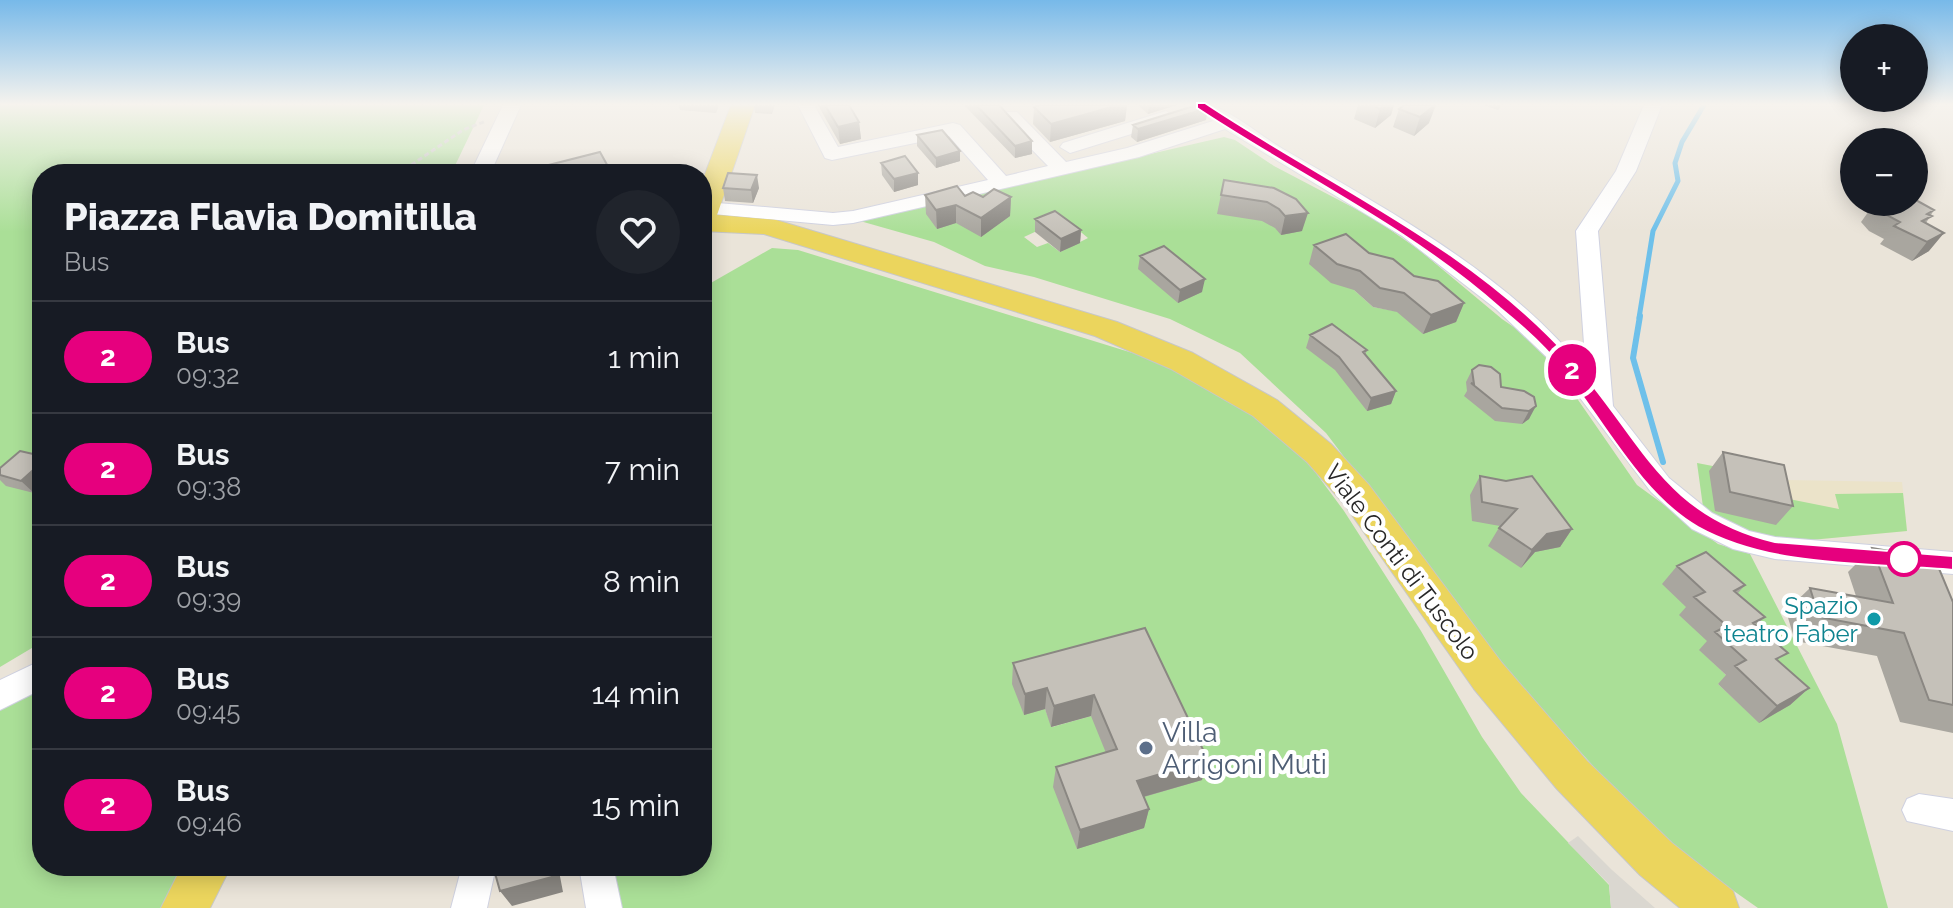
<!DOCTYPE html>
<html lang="it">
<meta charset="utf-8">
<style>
:root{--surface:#171b24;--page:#20242c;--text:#f1f3f6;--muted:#9ea1a6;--line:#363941}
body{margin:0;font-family:Raleway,sans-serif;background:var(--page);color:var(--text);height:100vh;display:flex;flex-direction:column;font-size:30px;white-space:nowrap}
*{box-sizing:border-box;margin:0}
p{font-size:26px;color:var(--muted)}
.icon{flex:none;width:44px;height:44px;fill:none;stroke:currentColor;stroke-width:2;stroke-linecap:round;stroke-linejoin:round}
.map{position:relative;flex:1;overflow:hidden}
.side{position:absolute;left:32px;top:164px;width:680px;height:712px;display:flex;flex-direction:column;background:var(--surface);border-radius:32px;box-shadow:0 4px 20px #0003}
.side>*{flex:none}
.badge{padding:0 16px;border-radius:26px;font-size:28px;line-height:52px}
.buttons{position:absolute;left:1840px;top:24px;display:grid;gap:16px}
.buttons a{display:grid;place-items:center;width:88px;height:88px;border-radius:50%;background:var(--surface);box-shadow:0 4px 20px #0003;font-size:40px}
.map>.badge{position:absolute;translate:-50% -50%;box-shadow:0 0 0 4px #fff}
.round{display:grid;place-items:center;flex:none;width:84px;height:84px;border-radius:42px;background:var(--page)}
.headline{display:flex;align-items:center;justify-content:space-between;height:136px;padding:0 32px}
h1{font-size:38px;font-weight:800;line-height:60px}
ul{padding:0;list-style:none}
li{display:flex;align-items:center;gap:24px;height:112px;padding:0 32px;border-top:2px solid var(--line)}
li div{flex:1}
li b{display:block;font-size:30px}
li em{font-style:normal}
li .badge{min-width:88px;font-weight:700;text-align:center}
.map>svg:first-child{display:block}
</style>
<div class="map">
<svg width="1953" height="908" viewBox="0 0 1953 908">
<rect width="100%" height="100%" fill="#eae4d9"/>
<path fill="#ebe3c9" d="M1697,463L1785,480L1902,482L1907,531L1789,542Z"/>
<path fill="#aadf97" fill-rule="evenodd" d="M0,105H484L451,174H42V642L0,667Z
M1224,137L1235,140L1274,166L1373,218L1418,249L1502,319L1540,345L1637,485L1718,544L1750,554L1837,724L1888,908H1758L1684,856L1613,788L1497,659L1326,433L1240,353L1170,319L1034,277L985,266L934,242L860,221ZM1054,223L1076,228L1088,238L1060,252L1048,243L1037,247L1024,237ZM1354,290L1455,322L1373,307ZM1690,610L1759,722L1718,684L1729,678L1700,650L1710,644Z
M772,248L798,250L1152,359L1188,373L1274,428L1310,465L1344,511L1421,631L1482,737L1521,793L1609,885L1611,908H620L612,866H702V288ZM1140,650L1201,779L1091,716L1052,727L1045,709Z
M1697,463L1785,480L1789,499L1839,509L1835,494L1903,493L1907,531L1789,542L1771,540L1704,514Z
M42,680V866H186L161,908H0V701Z"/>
<path fill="#dad7d0" d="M1578,836L1612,870L1655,908H1611L1609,884L1568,843Z"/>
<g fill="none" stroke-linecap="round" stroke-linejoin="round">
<path stroke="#6ec0ea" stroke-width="5" d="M1639,318L1653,231L1678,181L1675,163L1682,142L1704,105"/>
<path stroke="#6ec0ea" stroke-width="6" d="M1640,316L1633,358L1663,462"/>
<defs>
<path id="minor" d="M503,105H521L490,174H470Z
M798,105H814L838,147L953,123L960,125L1006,176L1048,166L1003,120L1001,116L1003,112H1017L1066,162L1127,148L1213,121L1192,105C1199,105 1209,104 1216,107C1239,117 1261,136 1283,149C1386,209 1511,276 1586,372L1576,231L1616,171L1644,105H1662L1636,171L1598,231L1613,406L1669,478L1712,513L1749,531L1775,537L1953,552V574L1775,559L1733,549L1692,529L1651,492L1556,366L1496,309L1402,236L1225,129L1139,157L853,223L833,225L702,213V203L706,202L833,213L853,211L988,180L949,136L832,160L825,158Z
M1166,111L1175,117L1173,121L1070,153L1060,147L1063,143Z
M42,660V689L0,710V680Z
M1919,794L1953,799V831L1907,821L1902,810L1907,799Z
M462,866H496L487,908H451Z
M579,866H613L622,908H586Z"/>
<path id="major" d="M731,105H755L717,215L776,220L1117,322L1193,353L1277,400L1331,444L1369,485L1502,663L1587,761L1672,843L1733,891L1739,908H1680L1640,875L1557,789L1474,689L1345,505L1307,462L1253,416L1171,369L1095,336L764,234L702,231V182Z
M182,866H231L210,908H161Z"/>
</defs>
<use href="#minor" stroke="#cfd1e0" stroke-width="2"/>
<use href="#major" stroke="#c7c7c7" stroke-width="2"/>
<path stroke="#c7c7c7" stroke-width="3" stroke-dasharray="5 3" stroke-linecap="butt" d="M398,174L463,130L486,121"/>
<use href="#minor" fill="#fff" fill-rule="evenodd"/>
<use href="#major" fill="#ebd55d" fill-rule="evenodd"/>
</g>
<path fill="#a9a69f" d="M678,105H719L716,113L680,110Z
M754,105H775L772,114L755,113Z
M818,105H849L859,122L861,139L840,144Z
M964,105H999L1032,154L1015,158Z
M1039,105H1127L1125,121L1050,142L1033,124L1034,107Z
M1138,105H1177L1148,114Z
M1358,105H1394L1391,115L1375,128L1354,119Z
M1404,105L1429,123L1414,136L1393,127L1399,109Z
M1483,105H1502L1498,110Z
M1206,120L1137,142L1131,137L1133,125Z
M917,135L960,161L936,168L917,146Z
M881,163L918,185L894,192L882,175Z
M1224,180L1274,188L1302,231L1281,235L1275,228L1262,221L1217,214Z
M723,188H759L753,203L725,201Z
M925,195L1011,197L1010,216L981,237L956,223L937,229L926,214Z
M1874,204L1934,210L1926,223L1929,251L1912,261L1880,244L1884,239L1869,231L1861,222Z
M1035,219L1081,230L1080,243L1060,252L1035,232Z
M1314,245L1369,253L1464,303L1456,322L1423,334L1397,312L1373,307L1354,290L1331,283L1309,264Z
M1140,256L1202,292L1178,303L1138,269Z
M1310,335L1367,350L1365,355L1396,391L1391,404L1367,411L1335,370L1306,348Z
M1472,370L1501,387L1534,397L1529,419L1522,424L1495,421L1464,396L1467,391L1466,382Z
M20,451L34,493L6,486L0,480V468Z
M1723,452L1793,506L1776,525L1715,511L1709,471Z
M1480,476L1572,529L1560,547L1535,552L1521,568L1488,546L1500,526L1472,521L1470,495Z
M1872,548L1953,602V733L1900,722L1877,656L1795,641L1786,611L1810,588L1856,596L1848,572Z
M1677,566L1745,585L1738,593L1765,617L1756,625L1779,661L1809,688L1790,705L1759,723L1718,684L1726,675L1699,650L1707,641L1679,615L1686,607L1662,584Z
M1145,628L1202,780L1144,797L1149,809L1144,828L1077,849L1053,787L1056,767L1106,753L1091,716L1051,727L1045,709L1024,715L1012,684L1013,663Z
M315,866H376L319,870Z"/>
<path fill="#8a8782" d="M1119,105H1127L1125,121L1050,142L1051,124Z
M1149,105H1177L1148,114Z
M1386,105H1394L1391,115L1375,128L1380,109Z
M1436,105L1429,123L1414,136L1420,117Z
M1208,108L1206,120L1137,142L1138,129Z
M859,122L861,139L840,144L838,127Z
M1032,141V154L1015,158V146Z
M960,151V161L936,168V158Z
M918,173V185L894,192V179Z
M757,175L759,188L753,203L751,190Z
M1011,197L1010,216L981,237V218Z
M956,205V223L937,229L936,210Z
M1308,213L1302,231L1281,235L1285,216Z
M1081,230L1080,243L1060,252L1061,239Z
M1944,233L1929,251L1912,261L1927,242Z
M1205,279L1202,292L1178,303L1180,290Z
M1464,303L1456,322L1423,334L1431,315Z
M1396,391L1391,404L1367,411L1371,398Z
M1536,406L1529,419L1522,424L1529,411Z
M42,462V486L34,493L21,481Z
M1572,529L1560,547L1535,552L1521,568L1532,550L1547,534Z
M1047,688L1045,709L1024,715L1025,694Z
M1809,688L1790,705L1759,723L1777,706Z
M1094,695L1091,716L1051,727L1054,706Z
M1208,760L1202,780L1132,800L1137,781Z
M1149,809L1144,828L1077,849L1080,830Z
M550,866H558L563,892L512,906L500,891Z"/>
<path fill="#c5c1b9" stroke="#8a8782" stroke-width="2" d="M825,105H849L859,122L838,127Z
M976,105H999L1032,141L1015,146Z
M1039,105H1119L1051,124L1034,107Z
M1197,105H1204L1208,108L1138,129L1133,125Z
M1370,105H1386L1380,109Z
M1404,105H1435L1420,117L1399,109Z
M942,130L960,151L936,158L917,135Z
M600,152L611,172L604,174H531L529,170Z
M905,156L918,173L894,179L881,163Z
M728,173L757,175L751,190L723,188Z
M1224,180L1274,188L1296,199L1308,213L1285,216L1279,209L1267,202L1221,195Z
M957,186L965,196L973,192L983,197L994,189L1011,197L981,218L956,205L936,210L925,195Z
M1914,199L1934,210L1927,214L1932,216L1922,221L1944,233L1927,242L1894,226L1900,222L1883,213L1874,204L1877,202H1914Z
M1055,211L1081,230L1061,239L1035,219Z
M1346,234L1369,253L1393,259L1414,276L1438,281L1464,303L1431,315L1404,293L1380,288L1360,271L1337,264L1314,245Z
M1164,246L1205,279L1180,290L1140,256Z
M1332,324L1367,350L1363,352L1396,391L1371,398L1339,357L1310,335Z
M1479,365L1491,367L1500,374L1501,387L1524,391L1534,397L1536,406L1529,411L1502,408L1471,383L1474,384L1472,370Z
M20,451L42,456V462L21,481L0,475V468Z
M1723,452L1784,465L1793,506L1730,492Z
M1480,476L1506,481L1532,476L1572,529L1547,534L1532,550L1499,528L1517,509L1482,502Z
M1872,548L1935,559L1953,602V705L1929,700L1904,633L1819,617L1810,588L1893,603Z
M1706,552L1745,585L1734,591L1765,617L1753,623L1788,653L1776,659L1809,688L1777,706L1735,666L1746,660L1715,632L1727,626L1694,597L1705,592L1677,566Z
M1145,628L1208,760L1137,781L1149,809L1080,830L1056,767L1117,749L1094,695L1054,706L1047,688L1025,694L1013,663Z
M493,866H550L552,877L500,891Z"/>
<linearGradient id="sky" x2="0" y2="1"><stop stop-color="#77b9e9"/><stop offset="0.45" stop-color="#f6f3ee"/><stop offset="1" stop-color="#f6f3ee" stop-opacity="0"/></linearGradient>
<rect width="1953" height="232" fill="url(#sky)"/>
<path fill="#e6007e" stroke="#fff" stroke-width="2" d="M1197,103H1205C1328,185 1467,245 1568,356C1640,434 1660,515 1775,542L1953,556V570C1870,563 1772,568 1698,527C1641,495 1601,417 1561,367C1544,345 1521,325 1500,308C1409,227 1298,175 1197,108Z"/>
<circle fill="#fff" stroke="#e6007e" stroke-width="4" cx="1904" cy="559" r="16"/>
<circle fill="#0f9aa8" stroke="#fff" stroke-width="3" cx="1874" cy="619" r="8"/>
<circle fill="#5c6f8a" stroke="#fff" stroke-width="3" cx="1146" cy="748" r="8"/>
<g text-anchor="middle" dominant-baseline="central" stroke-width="8" stroke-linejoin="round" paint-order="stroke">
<g font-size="24" fill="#282828" stroke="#fff">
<text transform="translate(1402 562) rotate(53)">Viale Conti di Tuscolo</text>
</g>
<g font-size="24" fill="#0d838f" stroke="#fff" text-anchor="end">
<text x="1858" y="605">Spazio<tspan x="1858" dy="28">teatro Faber</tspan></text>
</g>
<g font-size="28" fill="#4e5e75" stroke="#fff" text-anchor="start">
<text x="1162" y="732">Villa<tspan x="1162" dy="32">Arrigoni Muti</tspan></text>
</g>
</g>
</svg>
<div class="buttons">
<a>+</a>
<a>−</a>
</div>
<b class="badge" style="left:1572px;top:370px;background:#e6007e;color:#fff">2</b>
<section class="side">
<div class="headline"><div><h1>Piazza Flavia Domitilla</h1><p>Bus</p></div><a class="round"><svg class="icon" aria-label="heart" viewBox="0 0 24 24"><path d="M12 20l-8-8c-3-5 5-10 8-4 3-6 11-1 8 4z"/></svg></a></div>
<ul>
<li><span class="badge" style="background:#e6007e;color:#fff">2</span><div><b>Bus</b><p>09:32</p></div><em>1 min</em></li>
<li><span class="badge" style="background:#e6007e;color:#fff">2</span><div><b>Bus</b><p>09:38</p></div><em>7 min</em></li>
<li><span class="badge" style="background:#e6007e;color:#fff">2</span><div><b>Bus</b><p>09:39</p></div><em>8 min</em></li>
<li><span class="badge" style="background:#e6007e;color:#fff">2</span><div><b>Bus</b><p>09:45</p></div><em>14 min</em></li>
<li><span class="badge" style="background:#e6007e;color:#fff">2</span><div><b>Bus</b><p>09:46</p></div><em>15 min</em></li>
</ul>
</section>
</div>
